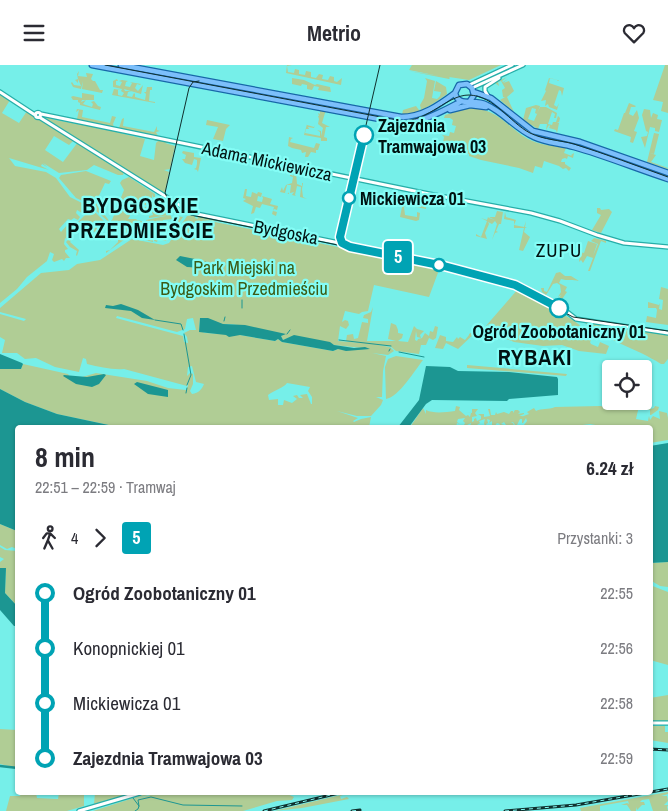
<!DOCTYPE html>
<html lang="pl">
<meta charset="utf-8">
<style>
:root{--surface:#fff;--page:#f2f2f3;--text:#2b2b33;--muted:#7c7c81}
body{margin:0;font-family:"Archivo Narrow",sans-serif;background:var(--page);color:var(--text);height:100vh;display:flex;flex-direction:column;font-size:19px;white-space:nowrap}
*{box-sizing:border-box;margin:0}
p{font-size:16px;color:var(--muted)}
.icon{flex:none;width:28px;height:28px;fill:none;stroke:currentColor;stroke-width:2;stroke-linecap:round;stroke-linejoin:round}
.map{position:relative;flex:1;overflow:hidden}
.panel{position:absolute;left:15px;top:360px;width:638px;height:370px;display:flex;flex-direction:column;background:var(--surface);border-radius:5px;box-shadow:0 1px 4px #0004}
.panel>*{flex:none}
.badge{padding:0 10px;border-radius:4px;font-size:18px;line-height:32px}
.buttons{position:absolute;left:602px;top:295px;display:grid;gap:10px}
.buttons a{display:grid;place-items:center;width:50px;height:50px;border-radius:5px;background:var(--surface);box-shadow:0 1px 4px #0004;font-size:25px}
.map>.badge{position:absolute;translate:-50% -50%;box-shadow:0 0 0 2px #fff}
.legs{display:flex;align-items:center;gap:8px;height:55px;padding:0 20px;font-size:16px}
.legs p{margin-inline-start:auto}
.summary{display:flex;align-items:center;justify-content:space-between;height:85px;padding:0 20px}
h1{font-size:28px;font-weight:700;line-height:38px}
ul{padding:0 20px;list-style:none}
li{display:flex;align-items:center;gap:18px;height:55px;font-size:19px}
li i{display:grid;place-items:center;width:8px;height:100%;margin:0 6px;background:currentColor}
li i::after{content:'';width:12px;height:12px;margin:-6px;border:4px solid;border-radius:50%;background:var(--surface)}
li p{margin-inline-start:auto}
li:first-child i{background:linear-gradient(#0000 50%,currentColor 0)}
li:last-child i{background:linear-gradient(currentColor 50%,#0000 0)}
header{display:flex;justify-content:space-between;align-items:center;height:65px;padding:0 20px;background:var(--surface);font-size:22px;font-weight:700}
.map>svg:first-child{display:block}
</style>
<header><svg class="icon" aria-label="menu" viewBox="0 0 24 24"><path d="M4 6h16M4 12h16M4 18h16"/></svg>Metrio<svg class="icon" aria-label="heart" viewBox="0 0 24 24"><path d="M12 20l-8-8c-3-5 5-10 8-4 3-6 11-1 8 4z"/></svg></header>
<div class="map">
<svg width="668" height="746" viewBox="0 0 668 746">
<rect width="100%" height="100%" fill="#76efe9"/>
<path fill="#b0cd95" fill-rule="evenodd" d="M287,0H292L287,1L288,7L294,8L295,4L299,5V9L305,10L306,6L311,7V12L316,13L319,9L323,10L322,14L328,15L330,11L334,12V16L337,17L342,13L341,20L286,8Z
M412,0H501L469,15L449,12L450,13L449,14L409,6L439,11L409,5Z
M665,0H668V48L661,46L663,37L653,35Z
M79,6L78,11L87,12L86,8L93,9L91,14L93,16H95L100,25H103L102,28L82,24L83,16L81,24L73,22L71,18L72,17L74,20L81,21L78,14V18L75,15L78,14L77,9Z
M507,12L502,16L503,17L508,14L503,18L509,16L514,26L507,32L514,47L500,35L505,32H503L502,25L505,23L501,16L498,17L499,21L495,18Z
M292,13L304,15L315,20L317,19L330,22L331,27L318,25L319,22L314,21L312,25L307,24V20L302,19L301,21L292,19Z
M425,13L435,16L432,33L437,34L440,31L441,27L434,26L436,16L446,22L447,29C434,39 418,49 402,50L403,45L416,41L419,45L421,44L420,40L424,33L427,16Z
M549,13L561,16L550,13L549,18L564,23L562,31L561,26L559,25L554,40L557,42L559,38L557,45L549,42L548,39L545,41L546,35L541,36L546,26L545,25Z
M117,14L118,16H116V20L120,21L122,17L119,16L122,15L128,16L126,17L125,21L130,22L132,18L130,17L141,19L140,20L137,19L135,23L138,26L143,20L141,29L124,24L125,26H131L128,27L127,31L132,32L134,28L135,29V32L145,35L146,29L144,27H146L147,22H152V25H150L149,36L155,37V38L112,30L114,24L121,25H118V30L122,31L124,28L121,26L122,24L113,22V16Z
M82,28L94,30V35H82L81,37L86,35L83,39L92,42L93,39L91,37L94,36L98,41L101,42L100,45L80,40V38L78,37V35H73L71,32L73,31L82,33Z
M0,29L10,35L2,48L19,58L27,46L74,75L69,80L54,71L45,85L63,97L78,77L124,107L123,110H118L94,100L87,105L59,108L43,98L47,102L42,99L41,101L49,105L9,93L15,101L46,107L56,113L70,132L90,142L116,168L122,170L125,174L106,188V186L110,185L118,177V175L114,172L110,176L113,169L109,167V164L107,166V161L101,156L105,162L103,166L101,165L96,168L92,165H89L78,157L77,158L85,150L77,145L76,148L80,152L78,155L74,153L71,155L68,154L59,164L61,167L67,160L77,168L74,167L68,174L70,176L72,174L70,177L79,185L77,191L76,190L77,186L70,182L66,177L68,175L65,173L64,179L68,184L65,185V187L70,193H66L64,196L62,194L54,197L52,195L54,189L50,187L47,196L27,212L17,224L0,238Z
M629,38L636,41L635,42H630H631L629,49L633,51L637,45L639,53L634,66L637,67L633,78L630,77L631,72L614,66L615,64L618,65L624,48H625Z
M536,40L540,41L537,49L535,48L536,44L532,43L528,54L534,56L540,42H546L557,48L556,53H554L555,49L552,47L548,59L552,60L553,57H556L558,51L560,53L559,57H557L559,58L557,68L556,65L549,63L550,61L549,60L546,65L547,59H540L538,64L523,55L526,43Z
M474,43C498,45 509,63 528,74C540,80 553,81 566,83L564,88L572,91L571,90L574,88L573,93L568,91L567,94L565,93L562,94L561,97H565V99L571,103L569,106L566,103L563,104L559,101L544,96L542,103L535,101L533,108L519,103L481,95L469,91V89L442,83L444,72L442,70L449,71L450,67L454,68L456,61L452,60L453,55L450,53H444L445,50L465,44Z
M77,44L83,45L82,52L110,58L112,51L116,52L113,59L114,62L77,54L79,45L76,47Z
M644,44L650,45L651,53L653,48L658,50L657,54L662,55L659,67L655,66V63L650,62L645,83L641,72L647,71L648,67L646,66L642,50Z
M320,45H327L325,48L322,58L330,62H326L324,72L327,73V76H321V73L304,70L307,59V60L314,62L315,60L314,63L308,62L309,64H306L305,68L320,71V67L317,65L321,66V71L323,63L318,59L319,54L318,51H319L318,48L320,49Z
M42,51H47L58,54L47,52L55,55L116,66V67L145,74L140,91L154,95L156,78L158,76L147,73L173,78H165L175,81L170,104L164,105L169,107L165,128L163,129Z
M124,53L123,61L154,67L157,61V65L160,66L156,67L158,71L119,63L122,54Z
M207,55L230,60L226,64L223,76L213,74L218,62L206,60Z
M654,68L659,69L654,89L650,88L656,90L651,97L668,103V104L647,97Z
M289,72L293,73L291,74L290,77L314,83L316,78L320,79L318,85H316V88L311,87L308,92H305L306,87L302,88L301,85L292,83L288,81Z
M183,86L194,88V92L201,93L198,107L197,105L194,104L196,103V99L197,103V95L194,94L192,100L185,98L182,94H185L186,90L182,88Z
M86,106L111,116L109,119L105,118L96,137C99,147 107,150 110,158L87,138L76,133L59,113L61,110Z
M296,107L297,119L302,121V118H303L302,124L303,132L307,134L300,132L301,122L297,121L295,130L296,131L292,130L294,127L290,128L291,120H287L285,128L288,129L289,127V129L280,127L282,122L283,126L286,120L292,118L293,112L290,111V109L293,111L294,109L295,111Z
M129,112L155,129V132H153L152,129V133L149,135L144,133L143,136L140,135L139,132V136L146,138V140L140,139L139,141L151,143L158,146L159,145L164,147L165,144L169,145L172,154L163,155V158L173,162L177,157L175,154L178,153L176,151L183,152L166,176L158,174L157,177L154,176L155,171L160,169L159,163L150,162L149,166L153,169V177L130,171L129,173L116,165L126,166L117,163L114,160L115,158L112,159L111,155H112L124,125L120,118L122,115ZM147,146L152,147L153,150L149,151V153L170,150L146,155V157L137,155L136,154H128L131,149L133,150Z
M245,124H247L246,131L251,132L252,127L257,129L258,127L262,128L261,132L258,131L257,136L262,137L263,133L262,131L272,134L270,139L278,141L277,145L274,144L273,146L277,147L276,151L272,149L274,142L262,139L260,143L256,142L254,148L251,149L253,141L243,136L246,134L243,133Z
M411,132L410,138L426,141V144L406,140L404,142L405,150L417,152V147L420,148L419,155L416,156L400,152L402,142L397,139L399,137L401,138L402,136L407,137Z
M597,143H600L601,145L609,144L612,147L601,168L592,165L601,150L597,148Z
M497,146L503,147L501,159H499L496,166L498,167L495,168L492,175L497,159L495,156L492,159L488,157L489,159L485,168L487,174L476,171V169L481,172L487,156L481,153L487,155L488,152L489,153L495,155L489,152H495Z
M505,147L506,152L516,155L514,160L524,162L526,156L525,162L527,163H525L524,167L530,172L523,186L519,185L524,163H514V156L504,154Z
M189,148L196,150L195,153L198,154L197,151L223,155V157L199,154L205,155L407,196L382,190L383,187L424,196V199L438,202L439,205L429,232L374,220L368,246L362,247L359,249L345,246L342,257L345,255L348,256L349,260L346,264L340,261L338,276L363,278L346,276L347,270L353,269L354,274L358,273L362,257L368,258V254L363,253L364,250L371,247L373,242L367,276H396L388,274L391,258L396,260L398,265V268L403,269L402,273L398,276L408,277L414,261L417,264L424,266L420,270L421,273L417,272L416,266L415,275L417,276L418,274L422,273L425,268L429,271L430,266L433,267L435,261L438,262L436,273L433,275L429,273L426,280H421L419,289L396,286L390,281L373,279L390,282L394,286L388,290L372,288L386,291L383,306L382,332H376L383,335L381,340L371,351H357L337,346L358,353L353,356L354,357L361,354L371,352L369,362H118L57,349L25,337L0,324V304H21L23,299L68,309L72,315L96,308L147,316L168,323L186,325L188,321L187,316V321L124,304C112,305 100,302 87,299L86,294L83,293L79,307L55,302L36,293L25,294L17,288H2L5,275L0,272V249L24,256L26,254L0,247V243L41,208L69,205L77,199L100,195L132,174L163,180L169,178L187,151H191L187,150ZM117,251L177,267L185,264L187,254L193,253L196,265H190L184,268L187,272L188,278L184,277L183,271L116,253ZM200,253C209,253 215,259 223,259C243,259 262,265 282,270L281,272L283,275L294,271L332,279L334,280L362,283L357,285L338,284L333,286L282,277L278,274L275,276L240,270L205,268L199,265ZM192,301L196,317L204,319C202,324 199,328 192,329L190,326L193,319V309L190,308L187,311L188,302ZM287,318L310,322L308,326L312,332V339H311L307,329L300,330L303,333H299L297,330L293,331L297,334L292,338L284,335L283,340H278V334L269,335L268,330C273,326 285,322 287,318Z
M594,173L606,176V178L601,176L590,206H588L593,193L587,191L583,198L581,195L579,197L580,189L576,188L577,186L584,188L588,176L597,179L593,191L598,179L591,176Z
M560,207L565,211H571L579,216C573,214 567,216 561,214L559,218L567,222L565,226L567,227L560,237L558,235L561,230L558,232L561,227L560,220L557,218L553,219L546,230L542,227L541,223H544V226L547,227L556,208Z
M661,222L668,224V260L646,257L647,251L656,253L657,245L656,243H648V237L659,240L660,238L659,244L662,245L663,235L659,234Z
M518,224L573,255L594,271L590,277L591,279L598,282L600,277L609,281L606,289L579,286L562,280L543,281L514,277L499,271L488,264L489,259L485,262Z
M584,257L668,269V294L664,299H661C636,283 607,276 584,257Z
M476,265L477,266L458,284L446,278L443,284L435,283L440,270L446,272V276L453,277L457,272L458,274L460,272L465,275L469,270V269Z
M396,291L423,295C415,305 399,332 386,334L385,302L388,294Z
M467,300L567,309L566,311C533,308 500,306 467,303Z
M633,336L645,338L651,344L654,343L655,341L659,342L658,345L651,350H650V345L639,341L636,354L648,356L649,351L650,355L653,351L660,354L659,346L667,348L668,353L666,354L668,353V375L650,378V362H606L590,359L568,362H528L524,360L527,356L526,353L523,358H522V354H520L516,362H514L515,360L513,357L511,358H513L514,361L512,362L510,360H506L504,357L501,359L504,360V362L499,361L500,359L497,358L494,362L492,361V356L489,358L490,355L487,354L488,358L486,359L488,362H485L484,358L485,354L479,356L480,358L477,360L478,362H476L475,361L474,362H470L471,358L463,362L465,358L463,356L465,353L458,354L457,357L460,359L457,358L456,362L446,360L448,362H440L439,361L437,362H410L423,343L426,349V345C434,349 446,347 455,346L456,341L460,342L459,345L466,351L468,350L470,352L471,348L465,347L472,348V344H478L475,348L477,351L472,352V357L474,356V354L476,353L477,356L481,354V351L478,349H484V352L490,351L488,344H490L491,350H495L496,347L497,349L504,347L509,349L511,346H513V348L515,345H518L520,347L518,349L524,348V349L519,351H523L521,352L529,349L527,347L534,343L536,346C542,343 548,345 555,342L600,341L623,344V340H630Z
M0,459L17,466V484L12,482L7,484L0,480Z
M0,482L5,485L17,486V510L16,517L17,519V541L5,528L6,503H0V497L4,494L0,492Z
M668,497V522L660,521L650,515V498Z
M650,520L668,527V600L650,595Z
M668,630V656L650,657V633Z
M650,661H665V667H668V678L650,675Z
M0,664L17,665V703L0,699Z
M668,727V729L661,731H667L668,736L664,740H668L667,742L668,746H653L649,734L642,735L640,737H644L645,740H642L637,745L636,742V746H631L627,740H621L627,738L629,739L628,736L600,741V746H581L580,743L574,744Z
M21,728H36L37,733L58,734L59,728H84V741L67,746H6L10,731H20Z
M95,728H137L94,739Z
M149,728H154L136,734L158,728H216L217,729L219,728L218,730H222V728H285L294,732L292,735L277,736L243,746H93Z
M349,728L340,731L341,734L347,732L349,734L302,743L274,746Z"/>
<path fill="#1c9692" d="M180,191L195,194L205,201L203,203L187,202L176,195Z
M121,239L138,245L155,255L142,253L131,246L105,243L106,240L113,241Z
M200,253H208L223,259L245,260L286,269L281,271L283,275L294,270L330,277L334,280L354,283L365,282L370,284L346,286L338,284L333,286L282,277L278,274L275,276L240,270L229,272L226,270L199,267Z
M0,289L22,298L23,299L21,304H0Z
M426,301L450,302L458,306L509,307L557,312L558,314V330L509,334L507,336L432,335L426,339L409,362H398L419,335Z
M104,309L106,310L99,319L92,322L76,319L63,311L64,310L87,312Z
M137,317L168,325V332L148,329L134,319Z
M0,324L25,337L57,349L118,362H18L17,466L0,459Z
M668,378V497L650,498V381Z
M0,503H6L5,528L17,541V561H14L0,545Z"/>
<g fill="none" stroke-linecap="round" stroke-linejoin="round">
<path stroke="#1c9692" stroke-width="1" d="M206,197L208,200
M213,203L217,204
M242,243V235
M155,255L181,259L183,265
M224,256L225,252
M184,269L191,310L187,320
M287,269L290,265
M339,275L391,281
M389,286L390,284
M399,287L424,292
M186,328L187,323
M133,733L139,741L138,744L135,746
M139,741L138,735L151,732L183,740L242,741"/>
<path stroke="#1c9692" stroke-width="2.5" d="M0,701L18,703"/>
<defs>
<path id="tertiary" d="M0,27L35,50
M35.5 50a2.5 2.5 0 1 1 5 0a2.5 2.5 0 1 1-5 0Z
M41,49L429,129L531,148L560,156L597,170L624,178L668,182
M39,52L192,148L447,200L522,221L562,243L576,254L668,268"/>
<path id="secondary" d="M469,20L512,0
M472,23L523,0
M488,31L485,26V22L499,13
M650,658H668
M79,746L140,728"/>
<path id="primary" d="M92,0L396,57C421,59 439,48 460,37
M121,0L401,52C422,52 439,40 455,28
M474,27L491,33L533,66L580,77L668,108
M470,36L474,30L472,23L467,19L459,20L455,28C458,43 474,33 487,40C504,48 516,64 534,72C546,78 561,78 574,82C606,91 637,104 668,114
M450,45L470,40L486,42"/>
</defs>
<use href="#tertiary" stroke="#26aea9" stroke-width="5.5"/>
<use href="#secondary" stroke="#26aea9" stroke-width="5.5"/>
<use href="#primary" stroke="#1767a8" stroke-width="7"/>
<use href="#tertiary" stroke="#fff" stroke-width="3"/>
<use href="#secondary" stroke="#fff" stroke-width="3"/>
<use href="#primary" stroke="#7cbffb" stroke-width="4.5"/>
<path stroke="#10302e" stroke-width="1" d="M105,0L402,56C429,56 447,30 469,30C495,31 509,57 530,68C544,75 560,75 574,79C606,89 637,101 668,112
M199,16L193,17L189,23L165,128L169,136L191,150L445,202L519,223L573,252L668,266
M349,182L342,178L340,172L380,0"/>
<defs>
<path id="rail" d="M650,684L668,685
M264,746L339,728
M352,746L360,745
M505,746L576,740L668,724"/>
</defs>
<use href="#rail" stroke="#10302e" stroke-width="3"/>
<use href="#rail" stroke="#84fdf6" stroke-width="1" stroke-dasharray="4" stroke-linecap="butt"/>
</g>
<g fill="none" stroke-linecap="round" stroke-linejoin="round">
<defs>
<path id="line-1" d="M364,70L340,172L342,178L350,182L444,201L515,220L559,243"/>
</defs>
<use href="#line-1" stroke="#fff" stroke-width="11"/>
<use href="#line-1" stroke="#00a3b4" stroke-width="8"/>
</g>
<g fill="#fff" stroke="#00a3b4" stroke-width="2.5">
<circle cx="364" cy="70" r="9"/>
<circle cx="349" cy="133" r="6"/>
<circle cx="439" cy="200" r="6"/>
<circle cx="559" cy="243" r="9"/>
</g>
<g text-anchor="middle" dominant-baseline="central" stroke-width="4.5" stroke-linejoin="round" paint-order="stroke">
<g font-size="18" font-weight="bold" fill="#001211" stroke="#84fdf6" text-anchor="start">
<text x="378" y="60">Zajezdnia<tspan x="378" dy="21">Tramwajowa 03</tspan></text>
<text x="360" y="133">Mickiewicza 01</text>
<text x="559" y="266" text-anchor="middle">Ogród Zoobotaniczny 01</text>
</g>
<g font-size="18" fill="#001211" stroke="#84fdf6">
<text transform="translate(267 96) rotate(12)">Adama Mickiewicza</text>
<text transform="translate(286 167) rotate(11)">Bydgoska</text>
</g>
<g font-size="18" fill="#3c5b15" stroke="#84fdf6">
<text x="244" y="202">Park Miejski na<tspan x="244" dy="21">Bydgoskim Przedmieściu</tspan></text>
</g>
<g font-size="19" letter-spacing="1" fill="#001211" stroke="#84fdf6">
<text x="559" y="185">ZUPU</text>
</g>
<g font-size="22" font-weight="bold" letter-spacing="1" fill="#001211" stroke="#84fdf6">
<text x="141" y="140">BYDGOSKIE<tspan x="141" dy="25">PRZEDMIEŚCIE</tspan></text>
<text x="535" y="292">RYBAKI</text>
</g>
</g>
</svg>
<div class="buttons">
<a><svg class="icon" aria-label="locate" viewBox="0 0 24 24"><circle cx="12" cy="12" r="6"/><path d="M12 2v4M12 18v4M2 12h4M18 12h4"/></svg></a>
</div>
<b class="badge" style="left:398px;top:192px;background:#00a3b4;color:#fff">5</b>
<section class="panel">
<div class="summary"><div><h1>8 min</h1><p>22:51 – 22:59 · Tramwaj</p></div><b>6.24 zł</b></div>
<div class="legs"><svg class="icon" aria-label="walk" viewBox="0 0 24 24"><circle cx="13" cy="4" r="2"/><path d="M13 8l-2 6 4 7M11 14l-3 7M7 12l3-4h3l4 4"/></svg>4<svg class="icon" aria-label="forward" viewBox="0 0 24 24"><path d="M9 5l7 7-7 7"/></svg><b class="badge" style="background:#00a3b4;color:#fff">5</b><p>Przystanki: 3</p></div>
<ul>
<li><i style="color:#00a3b4"></i><b>Ogród Zoobotaniczny 01</b><p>22:55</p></li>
<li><i style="color:#00a3b4"></i><span>Konopnickiej 01</span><p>22:56</p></li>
<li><i style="color:#00a3b4"></i><span>Mickiewicza 01</span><p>22:58</p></li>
<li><i style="color:#00a3b4"></i><b>Zajezdnia Tramwajowa 03</b><p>22:59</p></li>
</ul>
</section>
</div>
